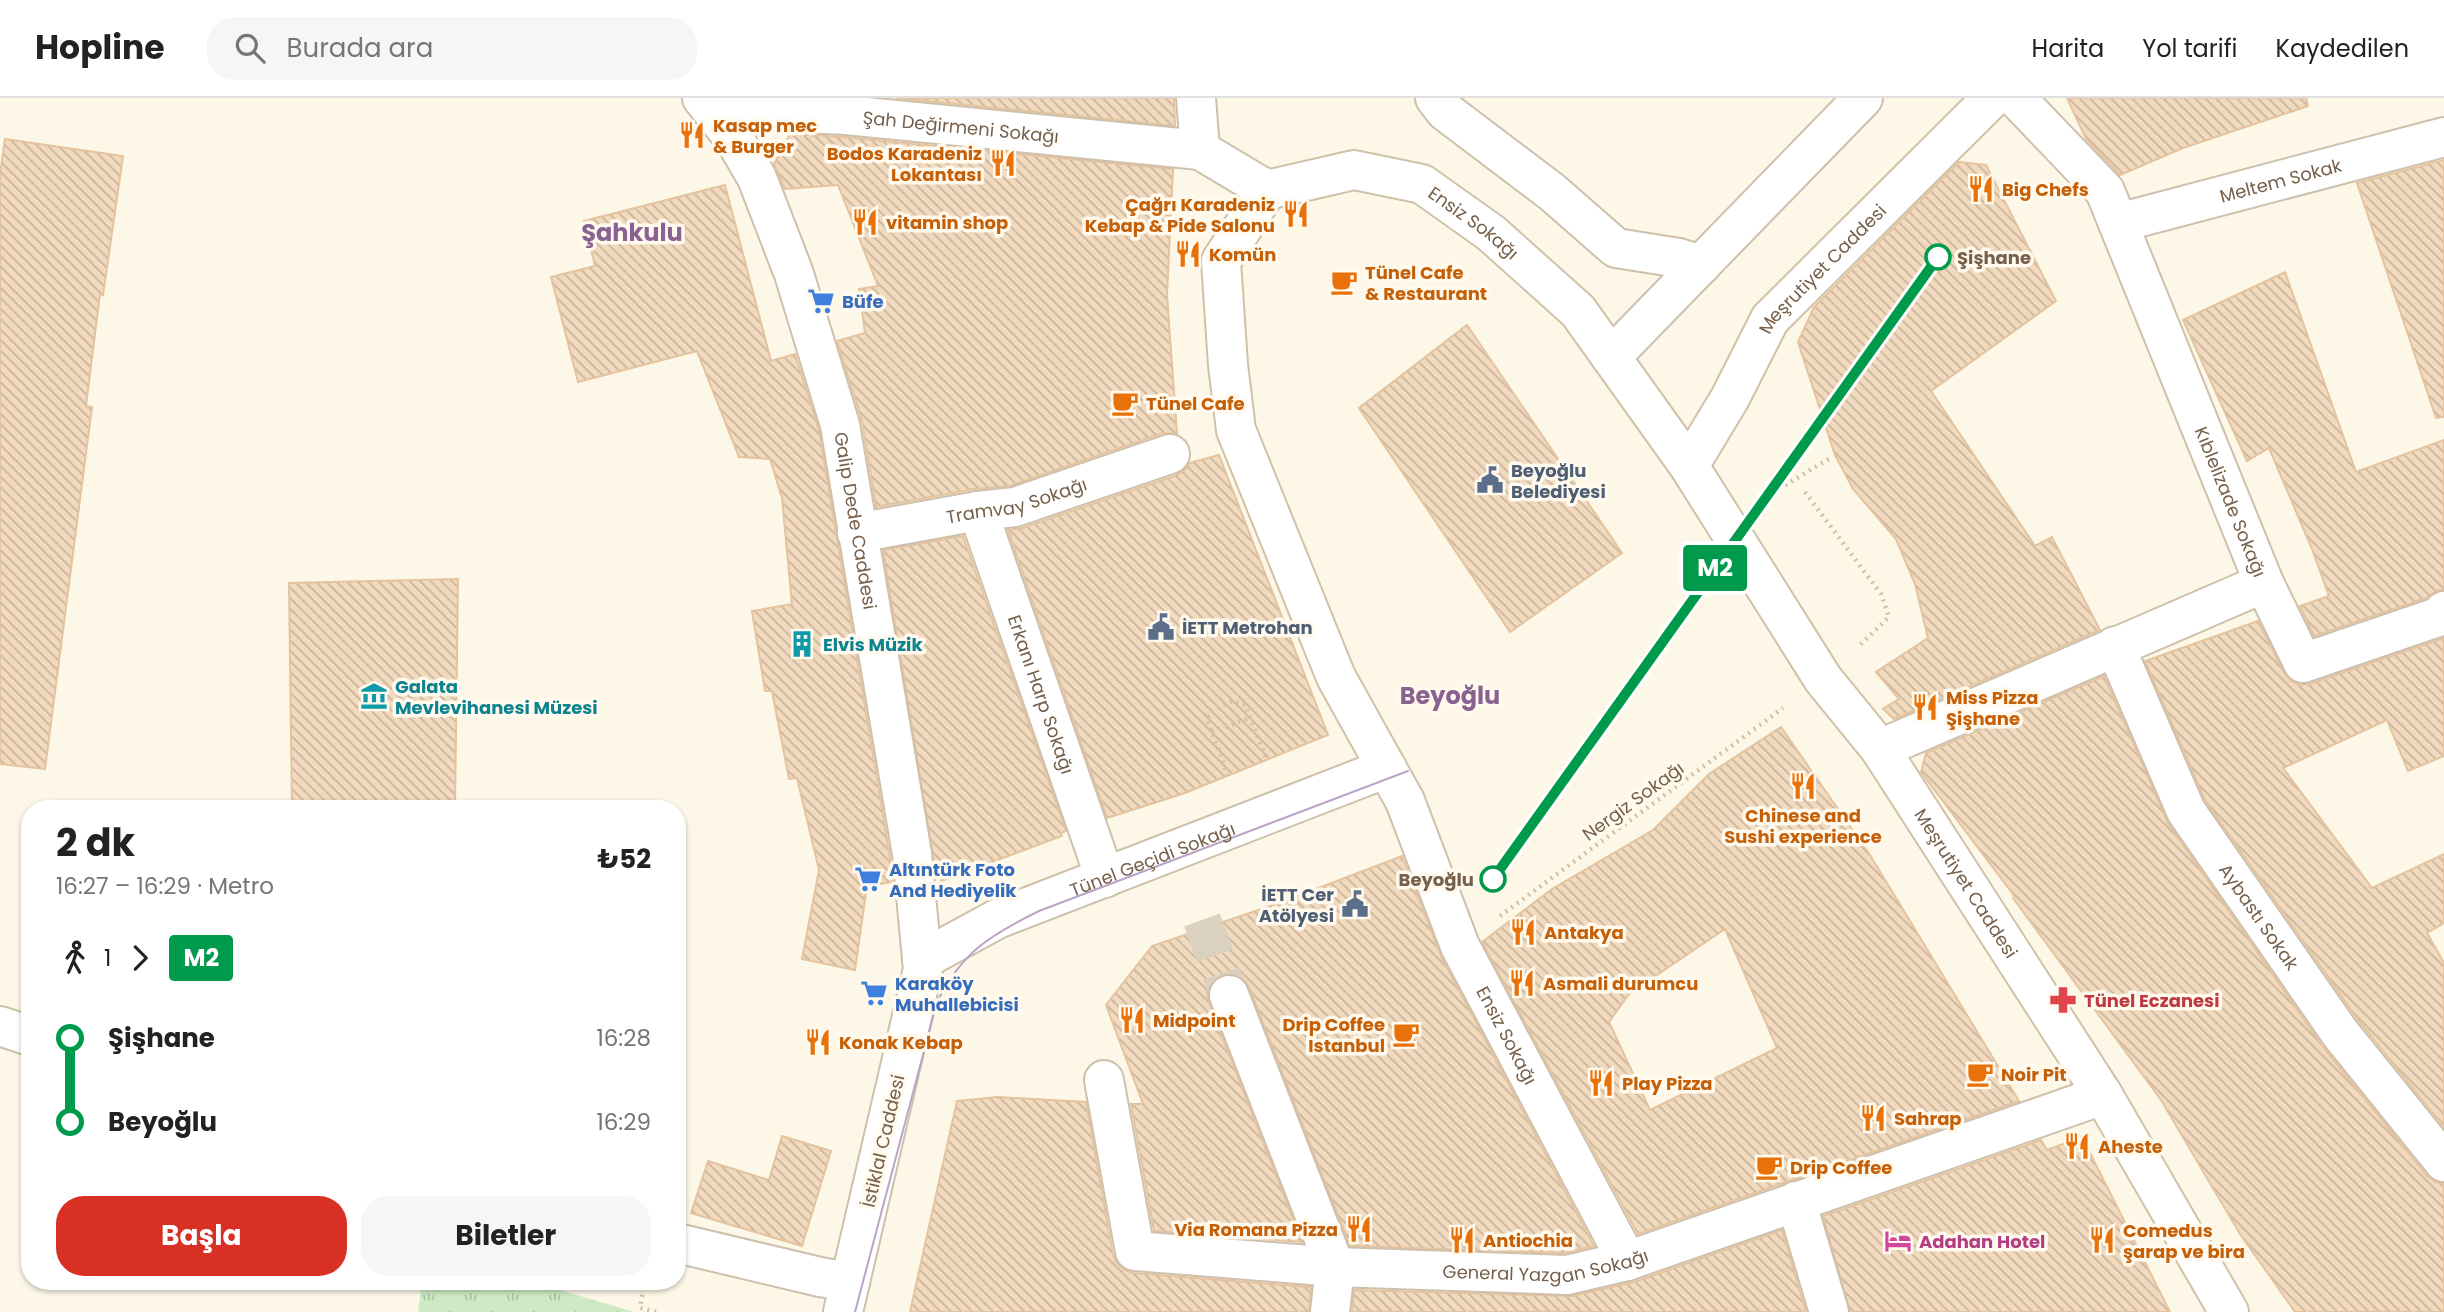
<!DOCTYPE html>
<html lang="tr">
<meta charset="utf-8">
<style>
:root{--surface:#fff;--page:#f6f6f6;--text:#222;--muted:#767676;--line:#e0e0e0;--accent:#d93025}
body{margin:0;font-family:Poppins,sans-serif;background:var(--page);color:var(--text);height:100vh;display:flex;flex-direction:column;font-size:26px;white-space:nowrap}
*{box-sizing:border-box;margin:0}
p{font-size:23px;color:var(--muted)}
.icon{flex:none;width:38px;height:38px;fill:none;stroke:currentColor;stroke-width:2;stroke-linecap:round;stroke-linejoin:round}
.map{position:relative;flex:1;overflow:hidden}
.panel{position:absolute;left:21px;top:702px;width:665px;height:490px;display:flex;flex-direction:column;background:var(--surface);border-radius:28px;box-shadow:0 2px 5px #0004}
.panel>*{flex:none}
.badge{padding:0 14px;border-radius:5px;font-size:24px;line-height:46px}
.map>.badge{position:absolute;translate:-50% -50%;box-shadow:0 0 0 4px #fff}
.legs{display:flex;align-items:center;gap:10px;height:77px;padding:0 35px;font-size:23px}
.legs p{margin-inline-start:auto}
.summary{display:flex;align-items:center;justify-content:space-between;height:119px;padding:0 35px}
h1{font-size:38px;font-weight:700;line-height:52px}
.action{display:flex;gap:14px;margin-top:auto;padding:14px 35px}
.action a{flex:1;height:80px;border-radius:28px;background:var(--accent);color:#fff;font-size:28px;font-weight:700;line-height:80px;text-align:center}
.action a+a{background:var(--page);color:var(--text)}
ul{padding:0 35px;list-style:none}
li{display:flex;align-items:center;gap:24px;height:84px;font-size:26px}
li i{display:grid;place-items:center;width:10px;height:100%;margin:0 9px;background:currentColor}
li i::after{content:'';width:18px;height:18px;margin:-9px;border:5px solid;border-radius:50%;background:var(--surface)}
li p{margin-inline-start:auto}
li:first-child i{background:linear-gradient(#0000 50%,currentColor 0)}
li:last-child i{background:linear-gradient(currentColor 50%,#0000 0)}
header{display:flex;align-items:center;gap:42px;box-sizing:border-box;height:98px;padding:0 35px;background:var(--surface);border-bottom:2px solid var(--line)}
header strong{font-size:33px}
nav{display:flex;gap:38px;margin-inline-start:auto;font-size:24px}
.search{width:490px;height:63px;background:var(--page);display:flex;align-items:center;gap:18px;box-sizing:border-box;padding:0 24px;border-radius:28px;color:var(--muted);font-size:26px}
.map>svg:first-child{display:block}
</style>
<header>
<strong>Hopline</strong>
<div class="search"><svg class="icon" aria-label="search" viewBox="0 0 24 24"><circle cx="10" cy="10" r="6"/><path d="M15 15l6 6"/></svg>Burada ara</div>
<nav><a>Harita</a><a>Yol tarifi</a><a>Kaydedilen</a></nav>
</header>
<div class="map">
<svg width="2444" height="1214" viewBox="0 0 2444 1214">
<defs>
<pattern id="grass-tufts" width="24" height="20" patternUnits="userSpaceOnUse" patternTransform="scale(1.75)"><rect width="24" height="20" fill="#ceeac4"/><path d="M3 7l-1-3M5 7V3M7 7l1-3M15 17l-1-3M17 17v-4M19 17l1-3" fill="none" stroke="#acc1a1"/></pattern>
<pattern id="building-back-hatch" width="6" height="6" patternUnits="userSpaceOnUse" patternTransform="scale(1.75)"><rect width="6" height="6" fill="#f2dabe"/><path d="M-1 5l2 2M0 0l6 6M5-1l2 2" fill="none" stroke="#c9b49c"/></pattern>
</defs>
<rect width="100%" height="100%" fill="#fcf7e6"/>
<path fill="url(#grass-tufts)" d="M422,1183H529L634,1214H418Z"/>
<path fill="url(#building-back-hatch)" stroke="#e4c39e" stroke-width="2" fill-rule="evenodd" d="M896,0H1174L1175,28Z
M2067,0H2306L2308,8L2183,50L2120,77L2086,41Z
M790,36L844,39L1173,71L1167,197L1177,336L1163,335L1010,388L974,391L876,409L862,323L837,243L865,235L859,191L878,188L838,87L785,91L774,66Z
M5,41L123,58L103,197L100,196L86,308L92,309L45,671L0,666V76Z
M2444,62V319L2436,320L2357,85Z
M1959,64L1986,67L2056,203L1931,293L2035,448L2052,439L2100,532L1894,621L1883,611L1899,601L1876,574L1928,540L1915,486L1896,441L1853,391L1835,357L1798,244L1814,209Z
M725,87L771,263L795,256L819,332L890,759L893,784L867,788L855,872L802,861L819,772L797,680L789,681L772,593H765L752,513L792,506L782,400L770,361L739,359L697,253L578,284L551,179L595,168L584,123Z
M2285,174L2356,374L2444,342V492H2438L2426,500L2314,538L2300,508L2329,498L2312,451L2269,350L2247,363L2183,222Z
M1467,227L1622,455L1510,534L1359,310Z
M1219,357L1328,637L1185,695L1107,720L1008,432L1022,430L1177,377L1186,371L1189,365Z
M963,438L1066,733L1061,735L1062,738L941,783L940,775L936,776L883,452Z
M458,481L455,710H292L289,485Z
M2258,523L2284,575L2291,583L2300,587L2310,586L2444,540V658L2408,673L2387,622L2283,670L2372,790L2444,756V825L2427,835L2444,865V1029L2358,922L2205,702L2145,563Z
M2104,578L2168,725L2323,949L2427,1078L2436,1084L2444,1085V1214H2295L2240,1136L2161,1002L2013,800L2015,799L1921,674L1926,655Z
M1781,629L1870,757L2019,1003L1638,1136L1482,844L1552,791L1653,732L1709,676ZM1725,831L1777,950L1650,1012L1609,924L1629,896Z
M1402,758L1441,858L1594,1148L1565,1155L1350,1148L1249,889L1242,880L1232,875L1220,877L1212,884L1207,894L1209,905L1302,1144L1154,1133L1131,1006H1143L1106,907L1152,848L1282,804Z
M998,999L1086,1004L1113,1157L1117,1165L1124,1172L1133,1175L1311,1189L1309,1214H910L957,1003Z
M782,1038L831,1053L802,1148L691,1115L708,1063L769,1082Z
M2082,1039L2170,1214H1850L1823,1118L2041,1042L2047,1052Z
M1782,1132L1806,1214H1352L1354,1192L1572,1198L1634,1184Z"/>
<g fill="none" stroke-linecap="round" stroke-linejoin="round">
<path stroke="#dad1bf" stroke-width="38" stroke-dasharray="38 19" stroke-linecap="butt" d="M1202,822L1229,897"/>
<defs>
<g id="street">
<path id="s1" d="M702,0L735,42L757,80L794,176L840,327L912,756L923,871L843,1214"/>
<path id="s2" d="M722,0L756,13L846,17L1200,52"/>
<path d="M1196,0L1200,52L1267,92"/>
<path d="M1435,0L1445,13L1552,94L1616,150L1679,160L1701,167"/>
<path id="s3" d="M2016,0L2105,93L2264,485L2303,565L2438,519L2444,513"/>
<path id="s4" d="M2118,125L2444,39"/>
<path d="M1611,259L1863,0"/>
<path id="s5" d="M978,413L1105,780"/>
<path id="s6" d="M857,435L978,413L1015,409L1170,356"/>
<path id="s7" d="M2115,548L2186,713L2340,935L2444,1064"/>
<path d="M1880,651L2264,485"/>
<path id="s8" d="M1405,703L1460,848L1627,1163"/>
<path id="s9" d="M922,862L997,821L1387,670"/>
<path d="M1229,897L1335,1169L1330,1214"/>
<path d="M0,928L30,938"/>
<path id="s10" d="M1104,982L1135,1153L1335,1169L1567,1177L1627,1163L2103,997"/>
<path d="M1796,1103L1829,1214"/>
<path d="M677,1145L820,1179L850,1184"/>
</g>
<g id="secondary">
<path id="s11" d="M1689,368L1730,300L1770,221L1992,0"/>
<path id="s12" d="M1405,703L1336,579L1236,332L1228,267L1221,163L1267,92L1354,72L1422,86L1491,135L1578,213L1689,368L1823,581L1880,651L2103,997L2229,1214"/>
</g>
</defs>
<use href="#street" stroke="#cec0ac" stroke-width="42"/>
<use href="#secondary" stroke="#d1c1a9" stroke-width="42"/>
<path stroke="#d7bda1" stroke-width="4.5" stroke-dasharray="2 5" stroke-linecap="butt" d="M1805,394L1881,496L1889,519L1860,547
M1767,398L1832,359
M1212,634L1250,620
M1228,678L1207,621L1211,612L1233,603L1245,607L1267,662
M1500,818L1783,610
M645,1183L640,1210L657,1214"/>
<use href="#street" stroke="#fff" stroke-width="38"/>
<use href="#secondary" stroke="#fff" stroke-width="38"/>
<path stroke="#bba4c6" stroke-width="2" d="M855,1214L937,904C962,854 990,837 1039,813L1408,673"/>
</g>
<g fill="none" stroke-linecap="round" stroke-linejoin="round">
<defs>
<path id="line-1" d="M1493,781L1938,159"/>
</defs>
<use href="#line-1" stroke="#fff" stroke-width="16"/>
<use href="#line-1" stroke="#009a4c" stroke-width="10"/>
</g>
<defs>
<symbol id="restaurant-bare" viewBox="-9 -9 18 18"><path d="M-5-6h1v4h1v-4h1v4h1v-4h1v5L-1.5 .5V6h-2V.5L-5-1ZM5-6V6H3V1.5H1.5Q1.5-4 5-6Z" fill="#e8710a" stroke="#fffaed" stroke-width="2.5" paint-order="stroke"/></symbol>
<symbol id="cafe-bare" viewBox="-9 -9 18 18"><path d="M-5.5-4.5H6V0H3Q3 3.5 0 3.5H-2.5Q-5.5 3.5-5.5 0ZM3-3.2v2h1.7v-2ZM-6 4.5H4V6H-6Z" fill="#e8710a" stroke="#fffaed" stroke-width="2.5" paint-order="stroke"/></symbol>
<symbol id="supermarket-bare" viewBox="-9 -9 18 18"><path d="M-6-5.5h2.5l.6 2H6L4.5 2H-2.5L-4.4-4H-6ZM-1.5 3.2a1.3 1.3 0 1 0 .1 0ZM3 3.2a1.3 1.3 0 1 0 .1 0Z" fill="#3f7fe0" stroke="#fffaed" stroke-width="2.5" paint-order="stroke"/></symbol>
<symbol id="civic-bare" viewBox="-9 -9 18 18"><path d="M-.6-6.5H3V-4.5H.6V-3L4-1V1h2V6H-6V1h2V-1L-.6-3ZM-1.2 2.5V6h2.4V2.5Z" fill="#5c6f8a" stroke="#fffaed" stroke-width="2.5" paint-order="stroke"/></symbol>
<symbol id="building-bare" viewBox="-9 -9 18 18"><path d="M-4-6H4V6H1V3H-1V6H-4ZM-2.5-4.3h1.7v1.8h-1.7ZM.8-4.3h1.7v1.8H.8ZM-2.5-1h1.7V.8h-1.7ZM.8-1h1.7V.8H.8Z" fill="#0f9aa8" stroke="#fffaed" stroke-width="2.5" paint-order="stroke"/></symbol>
<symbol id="museum-bare" viewBox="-9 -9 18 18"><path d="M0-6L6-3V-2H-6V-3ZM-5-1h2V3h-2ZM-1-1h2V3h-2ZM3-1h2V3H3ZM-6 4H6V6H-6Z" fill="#0f9aa8" stroke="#fffaed" stroke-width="2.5" paint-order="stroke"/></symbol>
<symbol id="pharmacy-bare" viewBox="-9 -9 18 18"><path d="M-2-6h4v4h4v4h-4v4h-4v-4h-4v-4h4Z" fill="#e0444e" stroke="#fffaed" stroke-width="2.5" paint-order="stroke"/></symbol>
<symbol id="hotel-bare" viewBox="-9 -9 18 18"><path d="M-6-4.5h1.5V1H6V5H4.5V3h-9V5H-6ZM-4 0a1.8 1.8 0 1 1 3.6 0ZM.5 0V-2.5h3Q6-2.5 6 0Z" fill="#d1479c" stroke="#fffaed" stroke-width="2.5" paint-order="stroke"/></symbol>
</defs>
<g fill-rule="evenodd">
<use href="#restaurant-bare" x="673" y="18" width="38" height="38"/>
<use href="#restaurant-bare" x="984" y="46" width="38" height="38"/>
<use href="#restaurant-bare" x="1962" y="72" width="38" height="38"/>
<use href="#restaurant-bare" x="1277" y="97" width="38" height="38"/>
<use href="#restaurant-bare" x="846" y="105" width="38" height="38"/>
<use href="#restaurant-bare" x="1169" y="137" width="38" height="38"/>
<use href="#cafe-bare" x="1325" y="165" width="38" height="38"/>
<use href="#supermarket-bare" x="802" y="184" width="38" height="38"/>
<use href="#cafe-bare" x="1106" y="286" width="38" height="38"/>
<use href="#civic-bare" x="1471" y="363" width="38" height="38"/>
<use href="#civic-bare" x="1142" y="510" width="38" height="38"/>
<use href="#building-bare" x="783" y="527" width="38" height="38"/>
<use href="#museum-bare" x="355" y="579" width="38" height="38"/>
<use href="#restaurant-bare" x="1906" y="590" width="38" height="38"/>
<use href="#restaurant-bare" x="1784" y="669" width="38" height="38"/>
<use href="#supermarket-bare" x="849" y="762" width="38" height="38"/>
<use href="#civic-bare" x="1336" y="787" width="38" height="38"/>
<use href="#restaurant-bare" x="1504" y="815" width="38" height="38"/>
<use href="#restaurant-bare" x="1503" y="866" width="38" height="38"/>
<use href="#supermarket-bare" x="855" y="876" width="38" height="38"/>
<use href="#pharmacy-bare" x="2044" y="883" width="38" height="38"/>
<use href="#restaurant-bare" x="1113" y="903" width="38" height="38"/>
<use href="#cafe-bare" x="1387" y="917" width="38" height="38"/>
<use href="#restaurant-bare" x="799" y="925" width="38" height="38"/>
<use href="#cafe-bare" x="1961" y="957" width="38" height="38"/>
<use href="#restaurant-bare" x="1582" y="966" width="38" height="38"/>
<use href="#restaurant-bare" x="1854" y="1001" width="38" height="38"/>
<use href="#restaurant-bare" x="2058" y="1029" width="38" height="38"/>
<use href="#cafe-bare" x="1750" y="1050" width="38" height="38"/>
<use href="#restaurant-bare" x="1340" y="1112" width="38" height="38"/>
<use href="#restaurant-bare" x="1443" y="1123" width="38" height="38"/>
<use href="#restaurant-bare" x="2083" y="1123" width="38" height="38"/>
<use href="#hotel-bare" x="1879" y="1124" width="38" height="38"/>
</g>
<g fill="#fff" stroke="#009a4c" stroke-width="3.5">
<circle cx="1938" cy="159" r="12"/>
<circle cx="1493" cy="781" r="12"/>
</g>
<g text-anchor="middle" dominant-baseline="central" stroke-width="7" stroke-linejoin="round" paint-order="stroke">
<g font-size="18" font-weight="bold" fill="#c56008" stroke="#fffaed" text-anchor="start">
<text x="713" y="27">Kasap mec<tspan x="713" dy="21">&amp; Burger</tspan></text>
<text x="982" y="55" text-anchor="end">Bodos Karadeniz<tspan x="982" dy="21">Lokantası</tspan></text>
<text x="2002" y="91">Big Chefs</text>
<text x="1275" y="106" text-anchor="end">Çağrı Karadeniz<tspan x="1275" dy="21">Kebap &amp; Pide Salonu</tspan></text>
<text x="886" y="124">vitamin shop</text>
<text x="1209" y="156">Komün</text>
<text x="1365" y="174">Tünel Cafe<tspan x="1365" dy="21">&amp; Restaurant</tspan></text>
<text x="1146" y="305">Tünel Cafe</text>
<text x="1946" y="599">Miss Pizza<tspan x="1946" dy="21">Şişhane</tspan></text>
<text x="1803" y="717" text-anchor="middle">Chinese and<tspan x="1803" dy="21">Sushi experience</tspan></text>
<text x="1544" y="834">Antakya</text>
<text x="1543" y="885">Asmali durumcu</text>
<text x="1153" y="922">Midpoint</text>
<text x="1385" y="926" text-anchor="end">Drip Coffee<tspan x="1385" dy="21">Istanbul</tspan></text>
<text x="839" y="944">Konak Kebap</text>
<text x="2001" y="976">Noir Pit</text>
<text x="1622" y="985">Play Pizza</text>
<text x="1894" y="1020">Sahrap</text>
<text x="2098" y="1048">Aheste</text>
<text x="1790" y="1069">Drip Coffee</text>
<text x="1338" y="1131" text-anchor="end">Via Romana Pizza</text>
<text x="2123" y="1132">Comedus<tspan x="2123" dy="21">şarap ve bira</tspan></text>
<text x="1483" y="1142">Antiochia</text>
</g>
<g font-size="18" fill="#76604b" stroke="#fffaed">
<text stroke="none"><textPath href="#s2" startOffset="242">Şah Değirmeni Sokağı</textPath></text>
<text stroke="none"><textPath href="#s4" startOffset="168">Meltem Sokak</textPath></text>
<text stroke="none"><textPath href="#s12" startOffset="886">Ensiz Sokağı</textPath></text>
<text stroke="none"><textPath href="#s11" startOffset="240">Meşrutiyet Caddesi</textPath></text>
<text stroke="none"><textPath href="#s6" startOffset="163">Tramvay Sokağı</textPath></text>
<text stroke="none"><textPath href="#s3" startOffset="464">Kıblelizade Sokağı</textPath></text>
<text stroke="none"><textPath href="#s1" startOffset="455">Galip Dede Caddesi</textPath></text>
<text stroke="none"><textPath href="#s5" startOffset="194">Erkanı Harp Sokağı</textPath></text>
<text transform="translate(1633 703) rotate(-36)">Nergiz Sokağı</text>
<text stroke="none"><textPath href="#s9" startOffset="252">Tünel Geçidi Sokağı</textPath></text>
<text stroke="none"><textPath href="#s12" startOffset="1715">Meşrutiyet Caddesi</textPath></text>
<text stroke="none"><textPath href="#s7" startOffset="308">Aybastı Sokak</textPath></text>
<text stroke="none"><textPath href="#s8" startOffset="256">Ensiz Sokağı</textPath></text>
<text transform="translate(883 1043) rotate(-77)">İstiklal Caddesi</text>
<text stroke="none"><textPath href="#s10" startOffset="586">General Yazgan Sokağı</textPath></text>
</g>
<g font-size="18" font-weight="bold" fill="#76604b" stroke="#fffaed" text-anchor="start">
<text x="1957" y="159">Şişhane</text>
<text x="1474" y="781" text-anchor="end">Beyoğlu</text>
</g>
<g font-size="18" font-weight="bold" fill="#366cbe" stroke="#fffaed" text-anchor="start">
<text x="842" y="203">Büfe</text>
<text x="889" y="771">Altıntürk Foto<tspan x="889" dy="21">And Hediyelik</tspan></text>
<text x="895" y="885">Karaköy<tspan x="895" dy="21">Muhallebicisi</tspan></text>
</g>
<g font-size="18" font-weight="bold" fill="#4e5e75" stroke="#fffaed" text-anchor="start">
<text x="1511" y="372">Beyoğlu<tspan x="1511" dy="21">Belediyesi</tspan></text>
<text x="1182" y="529">İETT Metrohan</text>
<text x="1334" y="796" text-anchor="end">İETT Cer<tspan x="1334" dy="21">Atölyesi</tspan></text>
</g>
<g font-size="18" font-weight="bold" fill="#0d838f" stroke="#fffaed" text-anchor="start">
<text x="823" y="546">Elvis Müzik</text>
<text x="395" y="588">Galata<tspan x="395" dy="21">Mevlevihanesi Müzesi</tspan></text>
</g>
<g font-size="18" font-weight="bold" fill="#be3a42" stroke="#fffaed" text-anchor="start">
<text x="2084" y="902">Tünel Eczanesi</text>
</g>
<g font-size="18" font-weight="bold" fill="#b23c85" stroke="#fffaed" text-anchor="start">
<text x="1919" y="1143">Adahan Hotel</text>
</g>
<g font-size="24" font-weight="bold" fill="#896292" stroke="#fffaed">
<text x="632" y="134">Şahkulu</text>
<text x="1450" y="597">Beyoğlu</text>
</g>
</g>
</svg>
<b class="badge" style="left:1715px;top:470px;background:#009a4c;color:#fff">M2</b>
<section class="panel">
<div class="summary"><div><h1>2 dk</h1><p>16:27 – 16:29 · Metro</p></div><b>₺52</b></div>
<div class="legs"><svg class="icon" aria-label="walk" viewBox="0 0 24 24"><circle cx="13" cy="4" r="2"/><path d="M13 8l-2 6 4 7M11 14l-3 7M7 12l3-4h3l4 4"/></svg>1<svg class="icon" aria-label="forward" viewBox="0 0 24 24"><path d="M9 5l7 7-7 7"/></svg><b class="badge" style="background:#009a4c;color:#fff">M2</b></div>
<ul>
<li><i style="color:#009a4c"></i><b>Şişhane</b><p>16:28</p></li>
<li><i style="color:#009a4c"></i><b>Beyoğlu</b><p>16:29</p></li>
</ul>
<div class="action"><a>Başla</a><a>Biletler</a></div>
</section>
</div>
